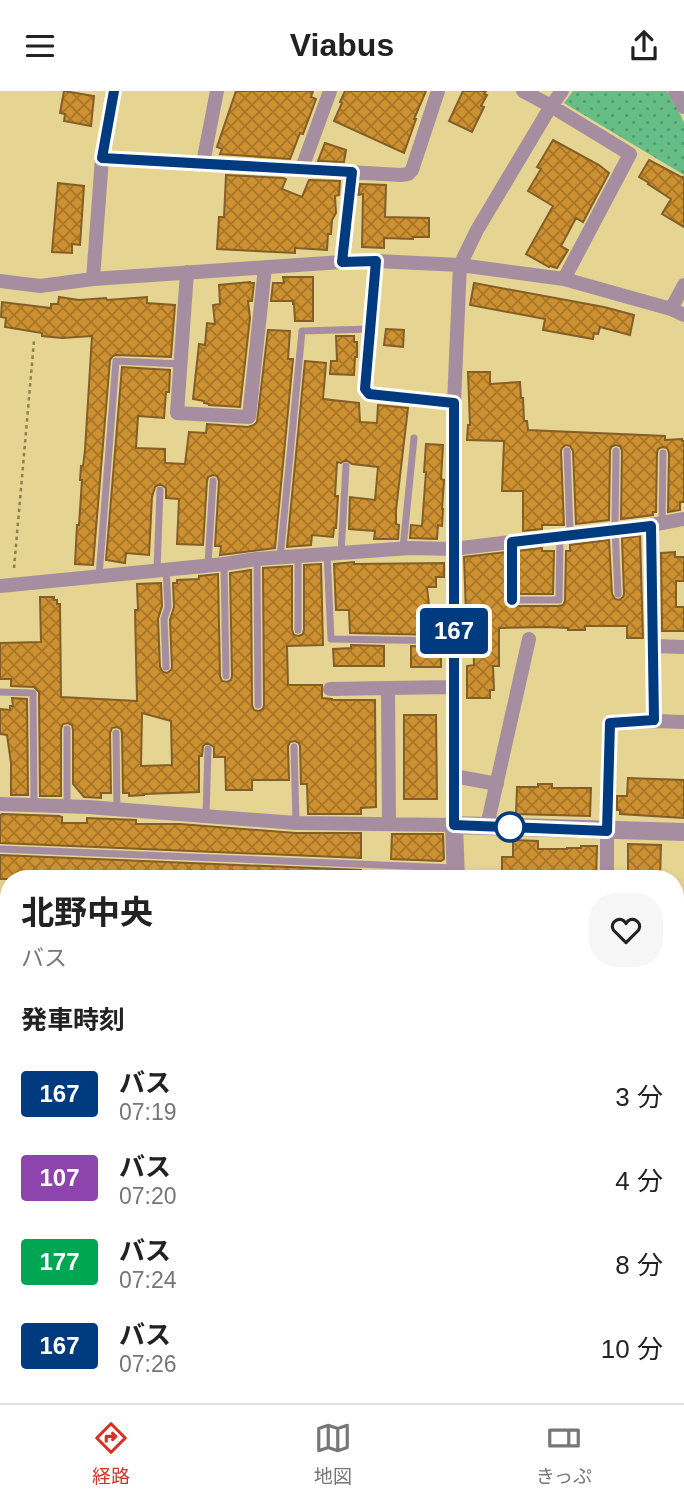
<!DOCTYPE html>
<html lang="ja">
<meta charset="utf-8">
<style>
:root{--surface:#fff;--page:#f6f6f6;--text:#222;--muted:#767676;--line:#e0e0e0;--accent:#d93025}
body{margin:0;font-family:Arial,"Noto Sans JP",sans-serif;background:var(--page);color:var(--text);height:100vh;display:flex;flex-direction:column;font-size:26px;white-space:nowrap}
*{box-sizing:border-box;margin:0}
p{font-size:23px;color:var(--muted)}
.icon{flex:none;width:38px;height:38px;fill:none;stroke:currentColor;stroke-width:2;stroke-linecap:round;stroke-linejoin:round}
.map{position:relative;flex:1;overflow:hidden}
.drawer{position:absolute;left:0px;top:779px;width:684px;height:534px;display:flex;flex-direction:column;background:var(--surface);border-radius:28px 28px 0 0;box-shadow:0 4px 10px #0003}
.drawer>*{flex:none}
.badge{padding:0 14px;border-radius:5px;font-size:24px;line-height:46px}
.map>.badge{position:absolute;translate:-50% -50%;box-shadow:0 0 0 4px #fff}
h2{padding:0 21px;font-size:26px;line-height:63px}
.round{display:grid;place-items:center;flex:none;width:74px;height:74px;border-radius:28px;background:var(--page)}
.head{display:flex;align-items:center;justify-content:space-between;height:119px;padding:0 21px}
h1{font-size:33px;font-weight:700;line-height:52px}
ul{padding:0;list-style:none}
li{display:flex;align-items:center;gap:21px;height:84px;padding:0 21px}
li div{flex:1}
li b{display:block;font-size:26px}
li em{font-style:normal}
li .badge{min-width:77px;font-weight:700;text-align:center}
header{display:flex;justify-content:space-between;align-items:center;height:91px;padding:0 21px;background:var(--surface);font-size:32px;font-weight:700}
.tab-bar{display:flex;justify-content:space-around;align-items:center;height:98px;border-top:2px solid var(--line);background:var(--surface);font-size:19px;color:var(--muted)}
.tab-bar a{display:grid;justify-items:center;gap:4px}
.tab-bar .on{color:var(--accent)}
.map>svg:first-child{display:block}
</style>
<header><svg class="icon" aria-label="menu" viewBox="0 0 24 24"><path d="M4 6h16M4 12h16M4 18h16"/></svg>Viabus<svg class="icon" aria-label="share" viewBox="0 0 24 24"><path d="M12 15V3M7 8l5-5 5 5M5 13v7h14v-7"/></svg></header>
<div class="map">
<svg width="684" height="1312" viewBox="0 0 684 1312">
<defs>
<pattern id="grass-dots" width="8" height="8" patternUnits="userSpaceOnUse" patternTransform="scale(1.75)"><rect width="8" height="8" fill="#66bd86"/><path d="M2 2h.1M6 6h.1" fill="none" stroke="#549a6c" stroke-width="1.8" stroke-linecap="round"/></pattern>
<pattern id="building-cross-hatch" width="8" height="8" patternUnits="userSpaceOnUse" patternTransform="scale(1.75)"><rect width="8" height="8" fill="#ce9131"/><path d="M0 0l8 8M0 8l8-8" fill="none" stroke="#a87628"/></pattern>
</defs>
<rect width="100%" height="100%" fill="#e6d492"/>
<path fill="#dfcb80" d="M479,1304H658L684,1306V1312H479Z"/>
<path fill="url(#grass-dots)" d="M573,0H667L675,11L684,32V84L564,12Z
M0,878H9V966H0Z"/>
<path fill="url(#building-cross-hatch)" stroke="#835e26" stroke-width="2" fill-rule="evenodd" d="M64,0L94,5L91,35L64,30L65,23L60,22Z
M236,0H313L311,6L316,8L303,43L300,42L290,68L220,63L222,58L217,56Z
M345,0H426L414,28H416L404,62L334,30L342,12L340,11Z
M463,0H486L484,3L487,4L481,15L484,16L472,41L449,30Z
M553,49L599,74L609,82L583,131L576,127L561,155L568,159L557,177L550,175L549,176L526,163L553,115L528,100L541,78L537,76Z
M325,52L346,59L344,71L318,70Z
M649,69L683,87L684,85V136L662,123L671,108L648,93L649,92L639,86Z
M226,84L283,87L286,88L282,98L302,106L309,89L340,90L339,104L335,105L336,122L332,129L331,143H328L327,159L295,157V162L217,158L219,126H224Z
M58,92L84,95L80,154L72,153V162L52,161Z
M360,93L386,94L385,126L429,127V146H413V148L384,147V157L362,156L363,103L358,104Z
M283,186H313V230H295L294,213H293V210H271L273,192H284Z
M250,191L251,192H254L252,210H248L250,227L240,316L209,314V313L204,312V310L193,308L199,253L205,254L207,232L215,233L213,214L220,213L219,194Z
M474,192L604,216L634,224L630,244L600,236L598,243L594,242L593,248L543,239L545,228L470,214Z
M59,206L79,209L106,207L107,209L147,206V212L175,214L171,266L116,264L113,265L110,269L93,474L75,473L77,434H79L82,389H80L81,375H83L85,359L92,245L62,247L42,245V242L5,236L6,227L1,226L2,211L51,217V213H58Z
M386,238L404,239L403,256L384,254Z
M268,239L290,240L288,268H293L275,457L220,464L221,455H215L219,390L217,385L213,384L208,386L207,390L203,454L177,453L179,408L166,407V397L160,393L155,396L152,406L149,464L126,462L125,472L106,469L122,276L170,279L169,301H166L164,327L138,325L136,357L165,358V372L185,373L189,341L206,342L207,333L248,336L254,334L257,331Z
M336,245H354V251H357V266H355L354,284L330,283L331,270H337Z
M305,270L326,272L323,308L359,312L360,331L377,332L378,314L408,317L396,419V433L399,434L398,448H374L375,440L349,438L350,406L375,409L378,376L352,373L346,369L341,372L337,371L335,405H338L336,437H334L333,446L312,444L311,454L287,456Z
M468,281H490V293L520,291L521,307H523L524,330H527L528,339L665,345V349L682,348V350H684V411H680V419L668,421L669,362L667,357L662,356L658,358L657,362L656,421H653V424L621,428L622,360L620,355L615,354L611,356L610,360L609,429L576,433L573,360L570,355L566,354L562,357L561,360L564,434H542V438L523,440V400H502L504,350L467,349L468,334H470Z
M426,353L443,354L441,388L444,389L442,418H443L442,435L438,434L437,448L410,447L411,434L422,435L426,381H424Z
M640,445L643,547H627V535H585V539H568V537L546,536L499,537V575H493L494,599H490V607H467V575L474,574L473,538H464V522H466L464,466L506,461L507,513L512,515H559L563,514L565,510L566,460H570V454L609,449L612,503L615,508L619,509L623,506L624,503L622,447Z
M542,457V460H554L553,503H518V460Z
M675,461V466H684V490H676V516H684V540H662L661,462Z
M354,471V473L444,472V486H436V496H427L430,523H444V539H441V544L350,542L349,519H336L334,473Z
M321,473L323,554L287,555L288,594H322V607L332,608V609H375L376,716L361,717V723H308L307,693H301L300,655L299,652L295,650L290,651L288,655L289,689H252V699H226L225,666H214V656L207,652L203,655L202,665H199V701L144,703V704L129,705V702H123L122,642L121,638L117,636L112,637L110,642L111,702H101V707L84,706L73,693V638L72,634L68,632L63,633L61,638V705H40L39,601L34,596L11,595V588H0V552L41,551L40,506H54V509H57V513H60L61,606L137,610L135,519H138L137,493L161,492L162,515L158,528L160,576L163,581L167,582L171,579L172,576L170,529L174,516L173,492H177V489L199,488V485L218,483L220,585L222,590L227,591L231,589L232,585L230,482L251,479L252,614L254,619L259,620L263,618L264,614L263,477L292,475V539L294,544L299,545L303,543L304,539V474ZM142,622L171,630L172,674L141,675Z
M351,554L384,555V575H334L333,558L351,557Z
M411,555L441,556V576H411Z
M12,607L27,608L28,704H11V672L7,644L0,643V618L10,619V615H13Z
M404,624H436L437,708H404Z
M628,687L684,689V727L620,723V719H617V705H627Z
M538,693H552V697H591L590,725L516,723L517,696H538Z
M2,723L59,725L62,726V732H87V727L136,729V733H180L296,742H361V767L0,752V724Z
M392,743H443L444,768L441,770L391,768Z
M513,749L538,750V758H567V757H581V755H597L596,788H502V766H513Z
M628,753L661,754L660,788H628Z
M0,764L361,779V788H0Z
M391,780L443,783L445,788H391Z"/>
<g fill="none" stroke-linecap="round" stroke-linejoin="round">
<path stroke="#8d8051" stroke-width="2.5" stroke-dasharray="3.5 3.5" stroke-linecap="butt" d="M14,477L34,250"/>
<path stroke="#a68ea0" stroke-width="7" d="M567,360L570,443
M616,360L615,438L618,503
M662,431L663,362
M512,451V509H559L560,445
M403,457L414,347
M341,462L346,375
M327,463L331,548L454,550
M280,467L302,240L370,238
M257,469L258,614
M208,473L213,390
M224,473L226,585
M166,478L168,516L164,528L166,576
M157,479L160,399
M99,485L116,270L180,273
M298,539V465
M0,601L33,602L34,714
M67,638V715
M116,642L117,718
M294,656L296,732
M206,725L208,658
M0,758L454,777
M676,1021H677L678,1108
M0,1052H9
M0,1202H9
M164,1304V1312
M287,1304L288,1312
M591,1304L684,1311
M50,1312V1304
M105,1312V1304
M225,1312L226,1304"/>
<path stroke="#a68ea0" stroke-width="14" d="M523,0L551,15L630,63L564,188
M675,0L684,16
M102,67L401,84L408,83L412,79L438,0
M203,72L217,0
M302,77L330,0
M376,170L365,298L369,303L454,312
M342,171L351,81
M187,181L177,322L249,326L265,176
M93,188L102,67L114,0
M0,190L40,195L93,188L342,171L376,170L460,174L564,188L671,218L684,224
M671,218L684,194
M651,434L654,630
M0,495L224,473L257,468L410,457L453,458L651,434L684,428
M653,555L684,556
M330,598L388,597
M454,685L497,693
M0,713L88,716L296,732L454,734V312L460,174L477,139L551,15L562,0
M389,733L388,597L454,596
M487,735L529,548
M607,788V740L609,632L654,630L684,631
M676,813H684
M676,883H684
M676,947H684
M0,1009H9
M0,1120H9
M676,1190H684"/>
<path stroke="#a68ea0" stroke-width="18" d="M456,788L454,734L684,741
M468,1312V1304"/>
</g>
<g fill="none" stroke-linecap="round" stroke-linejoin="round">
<defs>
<path id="line" d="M114,0L102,67L352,81L342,171L376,170L365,298L369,303L454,312V734L607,740L610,632L654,629L651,435L512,451V509"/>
</defs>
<use href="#line" stroke="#fff" stroke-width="16"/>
<use href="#line" stroke="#003b80" stroke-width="10"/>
</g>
<circle fill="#fff" stroke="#003b80" stroke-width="3.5" cx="510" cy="736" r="14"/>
</svg>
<b class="badge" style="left:454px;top:540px;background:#003b80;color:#fff">167</b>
<section class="drawer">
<div class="head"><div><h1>北野中央</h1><p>バス</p></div><a class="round"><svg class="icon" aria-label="heart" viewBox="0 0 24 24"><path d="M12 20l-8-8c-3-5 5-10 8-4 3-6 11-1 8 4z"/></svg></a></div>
<h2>発車時刻</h2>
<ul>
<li><span class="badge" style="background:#003b80;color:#fff">167</span><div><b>バス</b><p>07:19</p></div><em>3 分</em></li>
<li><span class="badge" style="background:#8e44ad;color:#fff">107</span><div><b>バス</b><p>07:20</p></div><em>4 分</em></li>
<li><span class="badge" style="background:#00a651;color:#fff">177</span><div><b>バス</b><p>07:24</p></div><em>8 分</em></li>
<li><span class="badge" style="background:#003b80;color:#fff">167</span><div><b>バス</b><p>07:26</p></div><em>10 分</em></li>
</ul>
</section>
</div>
<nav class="tab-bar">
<a class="on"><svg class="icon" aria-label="directions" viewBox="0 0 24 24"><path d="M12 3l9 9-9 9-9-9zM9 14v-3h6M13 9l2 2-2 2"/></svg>経路</a>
<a><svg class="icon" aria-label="map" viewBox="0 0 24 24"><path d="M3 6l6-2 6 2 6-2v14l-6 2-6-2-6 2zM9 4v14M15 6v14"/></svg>地図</a>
<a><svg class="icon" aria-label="tickets" viewBox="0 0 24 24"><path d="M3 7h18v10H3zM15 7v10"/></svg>きっぷ</a>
</nav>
